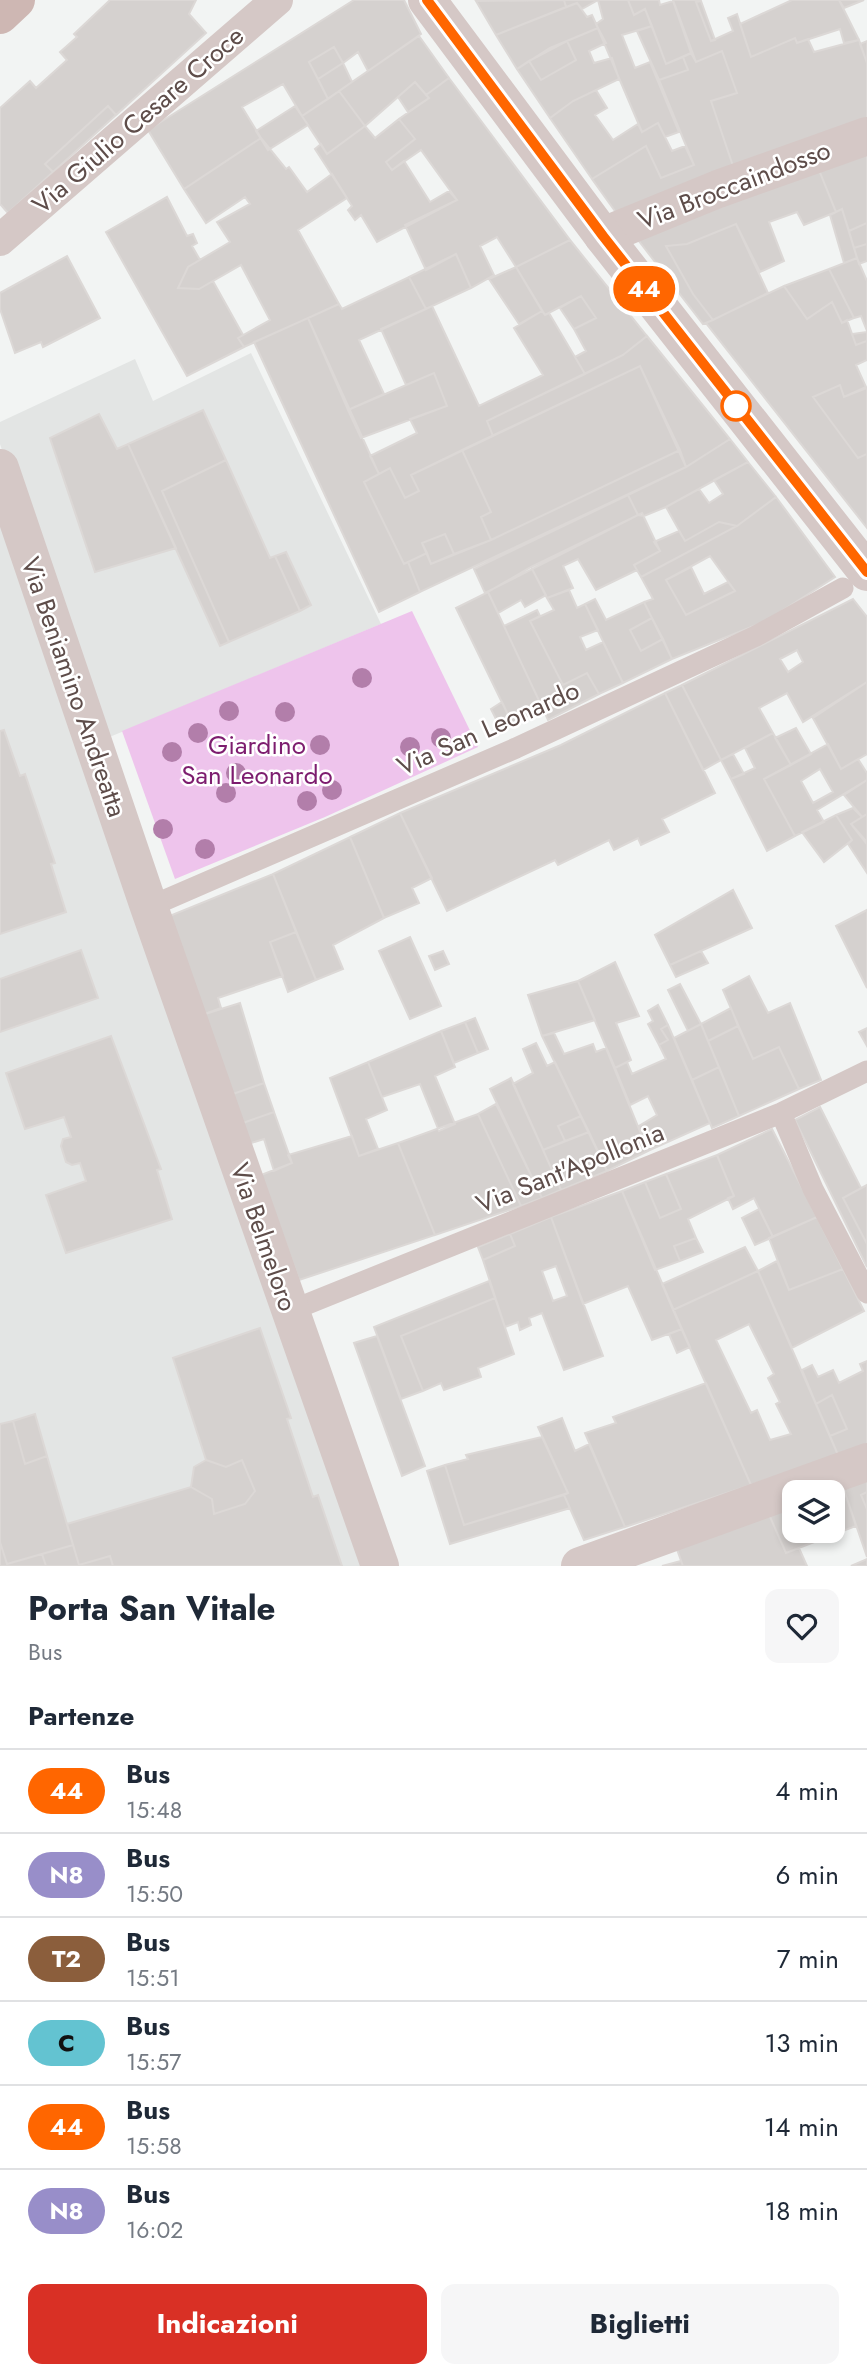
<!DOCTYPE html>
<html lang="it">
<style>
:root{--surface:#fff;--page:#f6f6f7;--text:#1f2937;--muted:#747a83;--line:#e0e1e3;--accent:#d93025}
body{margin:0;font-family:Jost,sans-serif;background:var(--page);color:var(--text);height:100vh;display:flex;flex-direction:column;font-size:26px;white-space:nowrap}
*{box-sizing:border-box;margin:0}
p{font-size:23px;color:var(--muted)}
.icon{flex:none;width:38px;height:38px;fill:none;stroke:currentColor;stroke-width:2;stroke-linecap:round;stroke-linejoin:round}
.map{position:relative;height:1566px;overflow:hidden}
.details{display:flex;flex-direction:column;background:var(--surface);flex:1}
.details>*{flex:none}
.badge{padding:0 14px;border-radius:23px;font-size:24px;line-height:46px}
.buttons{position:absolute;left:782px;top:1480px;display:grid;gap:14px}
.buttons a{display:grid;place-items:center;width:63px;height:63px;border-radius:14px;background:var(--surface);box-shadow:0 4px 10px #0003;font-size:35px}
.map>.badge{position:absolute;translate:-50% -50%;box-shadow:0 0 0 4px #fff}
h2{padding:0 28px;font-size:26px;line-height:63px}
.round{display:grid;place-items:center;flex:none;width:74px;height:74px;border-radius:14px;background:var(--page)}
.summary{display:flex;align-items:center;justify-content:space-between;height:119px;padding:0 28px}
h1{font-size:33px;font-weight:700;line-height:52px}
.primary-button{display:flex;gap:14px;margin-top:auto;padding:14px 28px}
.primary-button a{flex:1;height:80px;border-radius:14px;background:var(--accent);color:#fff;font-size:28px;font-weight:700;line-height:80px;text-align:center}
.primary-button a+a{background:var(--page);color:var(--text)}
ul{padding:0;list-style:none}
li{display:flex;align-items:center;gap:21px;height:84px;padding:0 28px;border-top:2px solid var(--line)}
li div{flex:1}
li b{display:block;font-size:26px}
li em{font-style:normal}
li .badge{min-width:77px;font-weight:700;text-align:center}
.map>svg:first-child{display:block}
</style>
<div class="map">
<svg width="867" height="1566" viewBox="0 0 867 1566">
<rect width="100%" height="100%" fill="#f2f4f3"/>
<path fill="#e3e5e4" d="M251,353L381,624L100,741L0,444V422L135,359L153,401Z
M0,468L380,1566H0Z"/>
<path fill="#eec4ec" d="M412,611L478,747L325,817L175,879L122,731Z"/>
<path fill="#d5d1cf" stroke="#dcd8d6" stroke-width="2" fill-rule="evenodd" d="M110,0H196L189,14L206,33L116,115L108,106L45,164L53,172L8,213L0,204V108L30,81L36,88L67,60L60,52L77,37L74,34Z
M354,0H404L421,34L368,71L358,52L343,63L334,47L309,62L328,99L302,116L283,84L242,107L261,138L184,189L148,130Z
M564,0L566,7L496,35L476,1Z
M564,0H598L582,9L577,3L566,7Z
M598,0H628L634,15L645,9L652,26L622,35L635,68L650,62L679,132L665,137L658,123L642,132L596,24L603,19Z
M628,0H659L660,5L673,1L691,53L666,64L645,9L634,15Z
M673,0H701L696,2L711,41L733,31L728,18L737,14L751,57L795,38L797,43L808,39L814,52L859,40L867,63V121L734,169L711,101L737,93L722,51L696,62Z
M792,0H839L859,40L844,43L840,29L797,43L795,38L751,57L740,24Z
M839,0H864L844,8Z
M701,1L715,40L711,41L696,2Z
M577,3L587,17L592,15L598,28L550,48L517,69L496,35Z
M652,26L666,64L683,57L688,70L659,80L637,31Z
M598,28L606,43L589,51L594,63L612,58L619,79L573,101L550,118L517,69L529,61L541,80L576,60L567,41Z
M419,36L449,78L426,95L415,82L365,126L339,91Z
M567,41L576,60L541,80L529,61Z
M867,41V63L860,44Z
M334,47L343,63L318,79L309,62Z
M722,51L737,93L711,101L734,169L620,218L592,179L646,146L661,178L694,165L659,80L688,70L683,57L691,53L696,62Z
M343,63L352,82L328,99L318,79Z
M449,78L570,240L516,267L497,237L480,246L494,275L471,288L456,254L426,270L405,225L457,200L421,150L392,170L386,162L415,139L399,119L429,98L426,95Z
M415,82L429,98L408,112L398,97Z
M596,90L607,108L595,115L613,140L638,124L642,132L658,123L672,151L685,146L694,165L661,178L646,146L592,179L550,118L573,101Z
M339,91L365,126L327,154L302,116Z
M108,106L116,115L53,172L45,164Z
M295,106L308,125L268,150L256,131Z
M399,119L415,139L386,162L392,170L404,161L430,202L449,191L457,200L377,242L361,215L355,220L348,210L352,206L315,149L321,144L327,154L365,126L375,138Z
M261,138L286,169L289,167L307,192L332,174L347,198L298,230L339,304L244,347L238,338L270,320L241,265L199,289L178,288L188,267L230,242L217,222L250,204L245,197L206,223L184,189Z
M867,148V223L849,231L842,209L836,212L817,165Z
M817,165L836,212L804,225L797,212L769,222L784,261L760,272L736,224L687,244L666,246L693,294L713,320L703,324L635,236Z
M167,197L187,236L193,234L197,243L192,246L200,260L188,267L178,288L199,289L213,281L243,335L238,338L244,347L187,376L106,232Z
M842,209L857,258L844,263L830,215Z
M867,223V244L854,248L849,231Z
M736,224L768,293L713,320L693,294L666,246L687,244Z
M570,240L647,336L623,355L585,374L575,357L586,351L574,329L596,318L581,296L545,315L516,267Z
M867,244V261L859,264L854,248Z
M456,254L471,288L426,309L409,277Z
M67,256L100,318L43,347L41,342L15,353L0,309V293Z
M857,258L867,281V331L861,316L854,318L829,269Z
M516,267L542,311L519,324L489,279Z
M829,269L854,318L842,323L832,302L807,319L784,286Z
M409,277L426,309L359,340L384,394L348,410L308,318L339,304L342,309Z
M784,286L807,319L832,302L842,323L847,320L856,345L867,341V360L856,365L866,387L844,397L840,385L813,397L858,458L867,454V528L706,323Z
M581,296L596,318L574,329L560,308Z
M432,306L479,406L543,375L514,328L542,311L545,315L549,313L585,374L487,421L493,436L411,475L419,491L405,498L390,468L379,474L370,456L417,433L410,419L447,406L434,373L406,385L381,329Z
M308,318L379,474L364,482L404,564L408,562L420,592L379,612L254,342Z
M867,332V341L856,345L852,334Z
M647,336L730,439L686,467L640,366L493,436L487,421L623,355Z
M640,366L680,450L491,540L481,517L491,512L462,450Z
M434,373L447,406L361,438L348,410Z
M840,385L844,397L867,388V454L858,458L813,397Z
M203,410L226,460L162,491L229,642L220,646L128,444Z
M99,414L117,449L128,444L176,548L95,572L50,438Z
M730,439L748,462L666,507L644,516L638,515L628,495L686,467Z
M462,450L491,512L481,517L491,540L454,554L445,534L422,543L427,553L404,564L364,482L390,468L405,498L419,491L411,475Z
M680,450L686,467L420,592L408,562L427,553L431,564L491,540Z
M226,460L270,558L275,556L300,611L229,642L162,491Z
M748,462L776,497L737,526L719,522L685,541L666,507L699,489L709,503L723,494L714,480Z
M628,495L638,515L485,593L474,569Z
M776,497L835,577L766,621L672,659L644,602L653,599L641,577L737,526ZM710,556L735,591L686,615L666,580Z
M642,513L660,551L634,565L637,570L596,590L578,559L563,566L573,588L547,598L531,567Z
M719,522L737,526L641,577L634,565L660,551L654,542L679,531L685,541Z
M445,534L454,554L431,564L422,543Z
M286,552L311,605L300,611L275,556Z
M531,567L546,595L525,607L521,600L498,613L488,592Z
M691,567L704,594L728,582L735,591L686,615L666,580Z
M569,590L577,608L585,604L598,630L580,637L586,650L603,642L623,683L599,694L587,673L563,685L530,621L554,610L547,598Z
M488,592L543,709L512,723L456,608Z
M595,599L606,620L644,602L652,618L630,630L641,651L663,639L672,659L623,683L585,604Z
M853,599L867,617V682L803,722L787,693L759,708L773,733L721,760L682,685ZM797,650L803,662L788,672L780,659Z
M537,610L540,616L530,621L563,685L587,673L599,694L548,720L504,626Z
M652,618L663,639L641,651L630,630Z
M867,682V754L841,769L813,718Z
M682,685L721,760L703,770L665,693Z
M665,693L715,793L662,819L669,832L641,845L638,838L614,850L609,840L558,865L555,860L447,911L400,813L561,745Z
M502,702L512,723L501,729L491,709Z
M796,728L811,754L791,765L775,738Z
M4,730L20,776L25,774L55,863L51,864L66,912L0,934V731Z
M773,733L791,765L764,779L795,836L767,851L731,779L755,768L745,748Z
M828,744L841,769L858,759L867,773V780L817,810L824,822L795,836L764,779ZM820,769L833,792L813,803L801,781Z
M733,754L744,774L731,779L721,760Z
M867,780V814L862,817L844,795Z
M853,808L862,817L851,824L867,842V873L848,844L852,840L836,815Z
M400,813L432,878L412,888L419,903L384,918L350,837Z
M867,814V842L866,843L851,824Z
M836,815L852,840L824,862L802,832Z
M350,837L384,918L333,945L343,969L316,980L273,874Z
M273,874L296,932L270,942L283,976L218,998L221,1008L202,1015L167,917Z
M733,890L752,928L670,965L655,935Z
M867,910V988L836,926Z
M296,932L316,980L288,992L270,942Z
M410,937L441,1006L410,1019L379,951Z
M81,950L98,998L0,1032V979Z
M443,951L449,964L435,970L429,956Z
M701,951L708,963L676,977L670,965Z
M615,962L639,1016L616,1023L631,1060L615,1068L578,981Z
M749,976L768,1013L790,1003L821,1080L799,1089L779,1047L753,1059L723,990Z
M578,981L595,1020L542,1036L528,995Z
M680,984L701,1024L688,1031L668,990Z
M240,1003L264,1083L230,1095L202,1015Z
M658,1005L668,1025L661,1029L668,1040L659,1045L648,1024L653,1021L648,1011Z
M731,1008L738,1026L708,1041L701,1024Z
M475,1018L488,1049L478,1053L465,1022Z
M465,1022L478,1053L454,1063L441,1031Z
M701,1024L719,1067L692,1080L674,1038Z
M668,1025L710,1123L648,1151L639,1126L657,1115L648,1096L630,1105L615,1068L627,1062L632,1074L666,1059L659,1045L668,1040L661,1029Z
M738,1026L753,1059L779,1047L799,1089L739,1116L708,1041Z
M867,1028V1046L859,1032Z
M441,1031L455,1067L435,1076L455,1124L439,1131L420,1084L382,1097L368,1062Z
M554,1033L564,1054L593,1044L596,1052L606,1048L648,1151L607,1171L542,1036Z
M111,1036L161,1169L157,1170L172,1219L66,1253L46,1195L86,1181L80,1163L72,1165L66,1162L61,1146L63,1139L71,1137L64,1117L25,1129L6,1073Z
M536,1043L547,1066L555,1062L581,1116L558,1126L565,1141L543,1150L513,1084L533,1073L523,1049Z
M368,1062L387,1110L366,1119L378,1149L359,1156L330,1078Z
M719,1067L739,1116L712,1128L692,1080Z
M511,1078L561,1190L542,1198L490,1089Z
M264,1083L274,1112L240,1124L230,1095Z
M496,1104L542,1198L521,1206L478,1114Z
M820,1107L861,1188L843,1198L867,1244V1267L795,1120Z
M274,1112L292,1163L274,1171L264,1139L248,1144L240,1124Z
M478,1114L521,1206L435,1235L398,1143Z
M581,1116L589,1132L565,1141L558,1126Z
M772,1129L817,1217L773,1237L754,1198L733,1209L728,1198L734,1196L717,1155Z
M589,1132L607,1171L561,1190L543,1150Z
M352,1136L359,1156L398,1143L435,1235L299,1280L261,1175L292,1163L288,1155Z
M717,1155L734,1196L688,1219L696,1238L674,1246L680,1261L655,1270L622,1191L645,1182L660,1218L681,1209L666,1174Z
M666,1174L681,1209L660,1218L645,1182Z
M867,1185V1244L843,1198Z
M622,1191L682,1329L652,1340L628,1286L583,1304L551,1217Z
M759,1209L773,1237L755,1245L742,1218Z
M551,1217L603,1356L564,1370L542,1313L529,1318L531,1325L520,1330L518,1322L505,1327L483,1260L515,1246L510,1234ZM556,1266L567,1296L553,1301L542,1271Z
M817,1217L843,1269L789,1290L769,1238Z
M510,1234L515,1246L483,1260L478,1247Z
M696,1238L703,1252L680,1261L674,1246Z
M745,1247L758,1271L673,1310L662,1284Z
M777,1261L789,1290L843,1269L864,1311L792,1348L758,1271Z
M758,1271L838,1455L751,1485L673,1310ZM749,1324L774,1374L768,1378L780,1402L776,1404L791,1434L770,1440L757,1410L751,1413L716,1340Z
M489,1281L495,1298L401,1336L423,1391L401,1399L374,1327Z
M495,1298L514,1354L478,1368L481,1377L444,1390L441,1383L423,1391L401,1336Z
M260,1328L291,1418L287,1419L313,1497L318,1495L342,1566H113L110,1556L79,1565L67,1524L191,1487L212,1499L214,1514L245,1504L255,1491L242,1460L226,1467L206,1460L173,1358Z
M682,1329L690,1347L677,1353L669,1334Z
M377,1336L425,1466L402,1476L354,1343Z
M867,1361V1444L838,1455L830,1436L847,1429L832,1395L816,1404L802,1370L812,1365L818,1377L833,1370L839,1383L863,1371L860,1364Z
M706,1383L751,1485L625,1527L585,1433L616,1423L613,1417Z
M832,1395L847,1429L830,1436L816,1404Z
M35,1414L47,1456L25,1464L13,1421Z
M562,1418L575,1451L589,1444L625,1527L584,1540L564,1495L568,1493L538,1427Z
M13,1421L25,1464L47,1456L73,1545L7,1564L0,1542V1424Z
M542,1437L568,1493L464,1525L445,1465L468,1459L466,1455Z
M206,1460L226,1467L242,1460L255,1491L245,1504L214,1514L212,1499L191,1487L194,1467Z
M445,1465L464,1525L564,1495L570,1508L450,1544L427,1471Z
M867,1474V1492L861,1495L867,1509V1557L842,1484Z
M842,1484L856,1526L786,1553L767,1510L794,1500V1531H833V1493Z
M867,1492V1509L861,1495Z
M767,1510L786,1553L799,1548L807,1566H683L674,1541Z
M0,1542L7,1564L42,1554L46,1566H0Z
M73,1545L79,1565L110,1556L113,1566H46L42,1554Z
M867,1559V1566H851Z
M681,1561L683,1566H662Z"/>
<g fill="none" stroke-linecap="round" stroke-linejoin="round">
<path stroke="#d5c8c6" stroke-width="21" d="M149,907L516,748L756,636L843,588
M781,1113L813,1189L867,1293
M290,1311L781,1113L867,1071"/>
<path stroke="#d5c8c6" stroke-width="32" d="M0,240L277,0"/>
<path stroke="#d5c8c6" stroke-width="38" d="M603,236L718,189L867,136
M0,468L149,907L380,1566
M580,1566L867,1462"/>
<path stroke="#d5c8c6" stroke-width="38" d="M427,0L603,236L867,572"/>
<path stroke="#ceb7b3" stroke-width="38" d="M0,15L16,0"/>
</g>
<g fill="#b27eaa">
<circle cx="362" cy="678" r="10"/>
<circle cx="229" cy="711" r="10"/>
<circle cx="285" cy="712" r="10"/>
<circle cx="198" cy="733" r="10"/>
<circle cx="441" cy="738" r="10"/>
<circle cx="320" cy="745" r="10"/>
<circle cx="410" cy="747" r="10"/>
<circle cx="172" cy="752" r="10"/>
<circle cx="236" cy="773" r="10"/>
<circle cx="332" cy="790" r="10"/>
<circle cx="226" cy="793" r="10"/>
<circle cx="307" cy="801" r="10"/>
<circle cx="163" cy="829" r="10"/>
<circle cx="205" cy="849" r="10"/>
</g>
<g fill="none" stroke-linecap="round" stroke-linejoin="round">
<defs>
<path id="line" d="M427,0L603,236L867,572"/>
</defs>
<use href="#line" stroke="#fff" stroke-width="16"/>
<use href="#line" stroke="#f60" stroke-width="10"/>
</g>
<circle fill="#fff" stroke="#f60" stroke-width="3.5" cx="736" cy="406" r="14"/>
<g text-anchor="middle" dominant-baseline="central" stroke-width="5" stroke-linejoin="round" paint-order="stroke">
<g font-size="26" fill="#5e4d4a" stroke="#fff">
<text transform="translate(138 120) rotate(-41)">Via Giulio Cesare Croce</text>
<text transform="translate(734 185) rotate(-21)">Via Broccaindosso</text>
<text transform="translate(74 687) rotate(71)">Via Beniamino Andreatta</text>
<text transform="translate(488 728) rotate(-24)">Via San Leonardo</text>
<text transform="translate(570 1168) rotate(-22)">Via Sant'Apollonia</text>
<text transform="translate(264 1237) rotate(71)">Via Belmeloro</text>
</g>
<g font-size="26" fill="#7d1d6f" stroke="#fff">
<text x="257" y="745">Giardino<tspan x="257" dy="30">San Leonardo</tspan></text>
</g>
</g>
</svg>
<div class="buttons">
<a><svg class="icon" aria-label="layers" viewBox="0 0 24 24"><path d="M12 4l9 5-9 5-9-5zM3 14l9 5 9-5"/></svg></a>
</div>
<b class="badge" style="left:644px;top:289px;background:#f60;color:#fff">44</b>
</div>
<section class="details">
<div class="summary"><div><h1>Porta San Vitale</h1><p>Bus</p></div><a class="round"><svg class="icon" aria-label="heart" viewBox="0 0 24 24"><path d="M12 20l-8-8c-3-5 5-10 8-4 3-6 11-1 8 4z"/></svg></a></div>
<h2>Partenze</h2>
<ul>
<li><span class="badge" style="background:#f60;color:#fff">44</span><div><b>Bus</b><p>15:48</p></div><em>4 min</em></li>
<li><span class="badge" style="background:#988ec9;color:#fff">N8</span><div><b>Bus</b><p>15:50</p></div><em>6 min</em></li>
<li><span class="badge" style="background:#8b5e3c;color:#fff">T2</span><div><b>Bus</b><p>15:51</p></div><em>7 min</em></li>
<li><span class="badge" style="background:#63c3d1;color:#111">C</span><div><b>Bus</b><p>15:57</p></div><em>13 min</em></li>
<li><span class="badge" style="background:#f60;color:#fff">44</span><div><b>Bus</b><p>15:58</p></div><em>14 min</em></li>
<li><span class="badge" style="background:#988ec9;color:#fff">N8</span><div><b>Bus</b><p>16:02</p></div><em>18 min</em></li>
</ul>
<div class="primary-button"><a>Indicazioni</a><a>Biglietti</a></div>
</section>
